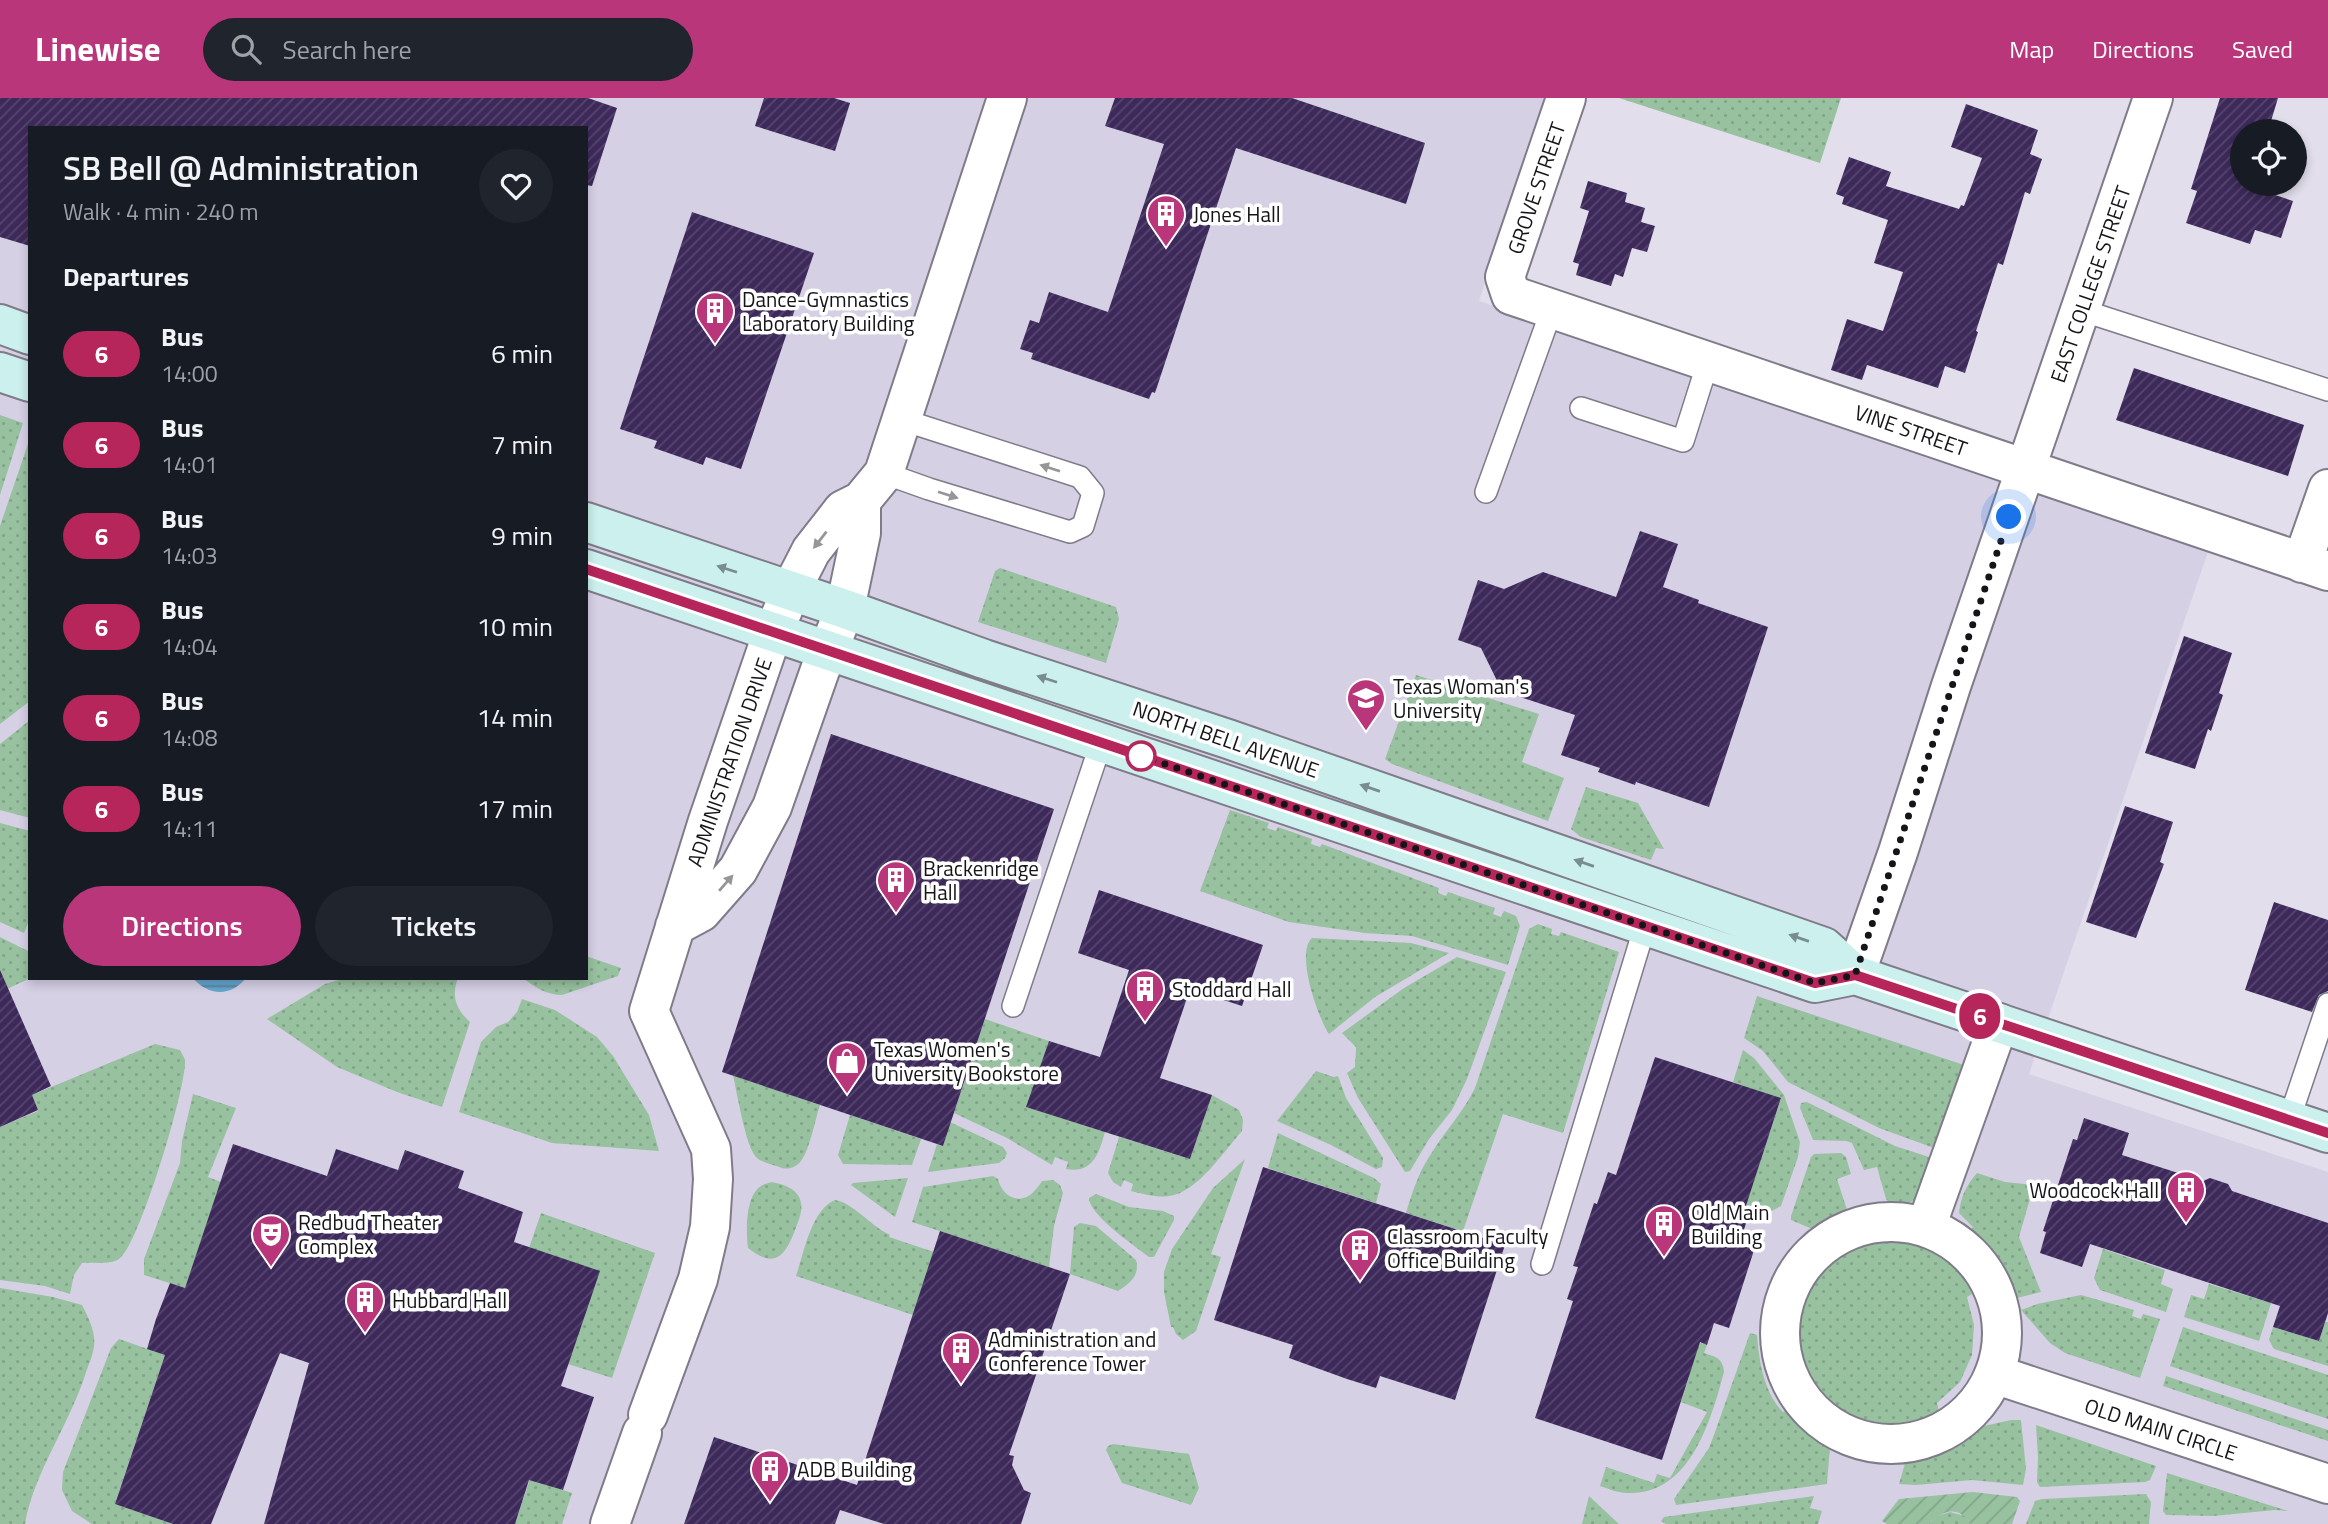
<!DOCTYPE html>
<meta charset="utf-8">
<style>
:root{--surface:#171b24;--page:#20242c;--text:#f1f3f6;--muted:#9ea1a6;--accent:#ba367b}
body{margin:0;font-family:"Titillium Web",sans-serif;background:var(--page);color:var(--text);height:100vh;display:flex;flex-direction:column;font-size:26px;white-space:nowrap}
*{box-sizing:border-box;margin:0}
p{font-size:23px;color:var(--muted)}
.icon{flex:none;width:38px;height:38px;fill:none;stroke:currentColor;stroke-width:2;stroke-linecap:round;stroke-linejoin:round}
.map{position:relative;flex:1;overflow:hidden}
.sheet{position:absolute;left:28px;top:28px;width:560px;height:854px;display:flex;flex-direction:column;background:var(--surface);border-radius:0px;box-shadow:0 4px 10px #0003}
.sheet>*{flex:none}
.badge{padding:0 14px;border-radius:23px;font-size:24px;line-height:46px}
.buttons{position:absolute;left:2230px;top:21px;display:grid;gap:14px}
.buttons a{display:grid;place-items:center;width:77px;height:77px;border-radius:50%;background:var(--surface);box-shadow:0 4px 10px #0003;font-size:35px}
.you{position:absolute;width:35px;height:35px;margin:-18px;border:5px solid #fff;border-radius:50%;background:#1a73e8;box-shadow:0 0 0 10px #1a73e833}
.map>.badge{position:absolute;translate:-50% -50%;box-shadow:0 0 0 4px #fff}
h2{padding:0 35px;font-size:26px;line-height:63px}
.round{display:grid;place-items:center;flex:none;width:74px;height:74px;border-radius:37px;background:var(--page)}
.headline{display:flex;align-items:center;justify-content:space-between;height:119px;padding:0 35px}
h1{font-size:33px;font-weight:600;line-height:52px}
.cta{display:flex;gap:14px;margin-top:auto;padding:14px 35px}
.cta a{flex:1;height:80px;border-radius:42px;background:var(--accent);color:#fff;font-size:28px;font-weight:600;line-height:80px;text-align:center}
.cta a+a{background:var(--page);color:var(--text)}
ul{padding:0;list-style:none}
li{display:flex;align-items:center;gap:21px;height:91px;padding:0 35px}
li div{flex:1}
li b{display:block;font-size:26px}
li em{font-style:normal}
li .badge{min-width:77px;font-weight:700;text-align:center}
header{display:flex;align-items:center;gap:42px;box-sizing:border-box;height:98px;padding:0 35px;background:var(--accent);color:#fff}
header strong{font-size:33px}
nav{display:flex;gap:38px;margin-inline-start:auto;font-size:24px}
.search{width:490px;height:63px;background:var(--page);display:flex;align-items:center;gap:18px;box-sizing:border-box;padding:0 24px;border-radius:38px;color:var(--muted);font-size:26px}
.map>svg:first-child{display:block}
</style>
<header>
<strong>Linewise</strong>
<div class="search"><svg class="icon" aria-label="search" viewBox="0 0 24 24"><circle cx="10" cy="10" r="6"/><path d="M15 15l6 6"/></svg>Search here</div>
<nav><a>Map</a><a>Directions</a><a>Saved</a></nav>
</header>
<div class="map">
<svg width="2328" height="1426" viewBox="0 0 2328 1426">
<defs>
<pattern id="grass-dots" width="8" height="8" patternUnits="userSpaceOnUse" patternTransform="scale(1.75)"><rect width="8" height="8" fill="#98c1a0"/><path d="M2 2h.1M6 6h.1" fill="none" stroke="#82a589" stroke-width="1.8" stroke-linecap="round"/></pattern>
<pattern id="garden-furrows" width="10" height="10" patternUnits="userSpaceOnUse" patternTransform="scale(1.75)"><rect width="10" height="10" fill="#98c1a0"/><path d="M-1 1l2-2M0 10L10 0M9 11l2-2" fill="none" stroke="#82a589"/></pattern>
<pattern id="water-rules" width="6" height="5" patternUnits="userSpaceOnUse" patternTransform="scale(1.75)"><rect width="6" height="5" fill="#67a6cd"/><path d="M0 2.5h6" fill="none" stroke="#5486a6"/></pattern>
<pattern id="building-hatch" width="6" height="6" patternUnits="userSpaceOnUse" patternTransform="scale(1.75)"><rect width="6" height="6" fill="#3d2a5b"/><path d="M-1 1l2-2M0 6l6-6M5 7l2-2" fill="none" stroke="#56466e"/></pattern>
</defs>
<rect width="100%" height="100%" fill="#e2deec"/>
<path fill="#d6d0e5" fill-rule="evenodd" d="M0,0H1544L1479,203L2211,445L2029,976L2328,1074V1426H0ZM30,30H586V880H30Z"/>
<path fill="url(#grass-dots)" d="M1619,0H1841L1820,65Z
M0,317L23,325L0,397Z
M30,340V603L0,626V428Z
M1000,470L1116,509L1119,521L1106,565L978,524L995,473Z
M1416,577L1539,616L1522,664L1564,680L1548,723L1392,666L1385,661Z
M30,622V720L0,712V646Z
M1586,689L1638,705L1664,751L1656,750L1651,762L1581,739L1571,731Z
M1230,712L1269,725L1267,730L1276,733L1278,729L1312,741L1311,746L1320,749L1322,746L1439,790L1438,795L1446,798L1448,794L1495,810L1493,816L1501,819L1504,813L1516,818L1520,828L1508,867L1412,838L1365,835L1289,824L1200,793Z
M0,725L30,733V820L24,835L0,824Z
M1538,826L1552,831L1551,836L1559,838L1561,834L1619,854L1563,1035L1503,1016L1463,1133L1406,1115C1412,1095 1418,1076 1429,1059C1444,1034 1462,1016 1475,990L1529,831Z
M0,839L30,854L31,880L0,894Z
M1312,840L1411,845L1449,855L1375,899L1329,936C1318,920 1295,855 1312,840Z
M586,858L621,870L618,878L562,897C547,897 534,889 523,880H586Z
M1457,859L1506,874L1467,981L1452,1012L1429,1041L1410,1073L1405,1074L1358,1000L1347,975L1355,969L1356,949L1342,935L1404,890Z
M345,880H458C451,898 456,911 470,924L442,1009L397,994L337,969L267,921L325,886Z
M1757,898L1967,968L1934,1050L1879,1030L1788,984L1763,953L1744,940Z
M522,901L555,912L597,939L613,958L649,1017L659,1053L552,1045L459,1014L481,944L496,929L508,924L517,914Z
M985,921L1049,943L1027,1009L1105,1034C1099,1055 1093,1076 1066,1071L1068,1064L1055,1059L1052,1067L1007,1040L954,1015Z
M155,946L180,952C181,954 184,959 185,962C187,988 139,1148 119,1161C110,1167 93,1164 82,1165L74,1177L70,1196L45,1188L0,1182V1029L38,1013L32,997Z
M1743,952L1754,960L1784,997L1800,1044L1798,1059L1781,1108L1768,1115L1723,1101L1754,1082L1781,1001L1733,984Z
M1316,973L1334,979L1338,978L1346,1000L1383,1060L1382,1069L1376,1071L1331,1047L1277,1023Z
M733,977L820,1007C815,1022 810,1051 801,1063C796,1069 789,1072 782,1070C774,1067 763,1065 757,1060C746,1051 737,994 733,977Z
M193,996L236,1010L208,1079L221,1084L185,1190L144,1177V1161L180,1065L182,1043Z
M1212,997L1239,1012L1243,1022L1242,1033C1224,1053 1197,1095 1169,1098C1157,1100 1144,1096 1131,1093L1133,1086L1124,1082L1121,1089L1113,1084L1108,1075L1119,1039L1190,1061Z
M1807,1004L1895,1048L1929,1059L1932,1063C1923,1091 1927,1104 1893,1108L1886,1101L1877,1069L1864,1072L1852,1045L1846,1043L1813,1042L1800,1010L1801,1005Z
M850,1017L921,1041L912,1067L843,1066L838,1057Z
M950,1024L1003,1049L1007,1055L1005,1060L999,1065L928,1074L937,1046L943,1048Z
M1278,1035L1374,1080L1381,1086L1376,1105L1268,1070Z
M1841,1055L1846,1059L1851,1076L1837,1081L1847,1112L1843,1118L1817,1133L1791,1122V1118L1811,1059L1814,1056Z
M1245,1061L1211,1156L1221,1159L1196,1233L1183,1242L1176,1236L1173,1229H1171L1164,1194V1174L1172,1151L1213,1090Z
M1977,1075L2005,1084L2034,1087L2019,1139L2041,1194L2013,1201L1993,1163L1967,1136L1973,1129L1959,1115C1961,1098 1966,1088 1977,1075Z
M993,1078L998,1081C1001,1095 1015,1107 1030,1097C1034,1094 1039,1088 1042,1083L1053,1082L1060,1087L1063,1095L1054,1128L1049,1169L912,1124L923,1089Z
M908,1080L895,1119L851,1087L853,1085Z
M772,1084C780,1086 791,1088 797,1096C806,1107 799,1121 795,1132C785,1159 774,1171 748,1150C746,1134 745,1098 761,1088C764,1086 768,1085 772,1084Z
M1096,1096L1129,1109L1163,1113L1174,1118V1122L1154,1159H1149C1135,1148 1089,1117 1089,1100Z
M835,1102C852,1104 872,1129 890,1137L889,1139L934,1154L913,1217L796,1178C804,1155 811,1112 835,1102Z
M541,1115L655,1155L612,1280L568,1266L529,1150Z
M1080,1125L1096,1128L1136,1162C1140,1178 1130,1185 1118,1193L1070,1176L1074,1129Z
M1882,1143C1926,1144 1952,1156 1972,1196L1967,1199L1974,1227L1972,1257L1960,1284L1937,1305L1939,1314C1800,1393 1727,1162 1882,1143Z
M2103,1151L2165,1172L2161,1186L2173,1191L2166,1214L2100,1192L2094,1180Z
M2209,1186L2271,1205L2259,1243L2184,1219L2191,1197L2204,1201Z
M0,1190L53,1199L82,1207C88,1219 96,1234 94,1248C93,1257 89,1266 86,1274C71,1324 33,1376 25,1426H0Z
M2081,1197L2134,1212L2132,1218L2141,1221L2143,1216L2160,1221L2140,1280L2065,1255L2050,1245L2021,1212L2037,1206Z
M2325,1224H2328V1268L2274,1251L2269,1242L2273,1229L2319,1243Z
M2183,1229L2328,1277V1321L2170,1268Z
M1750,1235L1757,1237C1759,1263 1764,1295 1783,1314L1787,1312L1801,1328L1830,1348L1827,1386L1676,1407L1674,1401L1709,1350L1715,1334Z
M1678,1237L1707,1247L1704,1255C1716,1259 1723,1260 1724,1274C1711,1322 1690,1398 1627,1395C1618,1395 1609,1391 1600,1388L1606,1369L1654,1385L1657,1376L1670,1380L1707,1314L1681,1304L1689,1279L1666,1272Z
M119,1241L165,1257L115,1405L173,1426H92L72,1413L62,1392L63,1374L111,1250Z
M2166,1278L2328,1332V1343L2163,1288Z
M2011,1322H2021L2026,1371L2023,1387L1972,1382L1916,1387L1899,1386L1906,1362L1950,1346L1975,1330Z
M2036,1327L2156,1368L2150,1382L2145,1384L2040,1389L2037,1384L2038,1359Z
M1113,1346L1189,1356L1199,1390L1191,1407L1122,1385L1106,1352L1108,1348Z
M2167,1375L2288,1413L2275,1412L2213,1418L2166,1417L2163,1413Z
M530,1381L572,1395L562,1426H515Z
M2146,1396L2151,1404L2149,1426H2026L2035,1403L2042,1401Z
M1589,1398L1619,1426H1582Z
M1814,1398L1810,1410L1822,1413L1818,1426H1666L1661,1423L1664,1419Z
M1950,1414L1965,1418L1971,1426H1928L1937,1418Z"/>
<path fill="url(#garden-furrows)" d="M1973,1394L2017,1399L2020,1403L2012,1426H1971C1958,1407 1943,1412 1928,1426H1887L1882,1423L1899,1401Z"/>
<path fill="url(#water-rules)" d="M193,880H246C231,899 208,898 193,880Z"/>
<path fill="url(#building-hatch)" d="M0,0H588L617,10L592,88L586,87V30H30V148L0,139Z
M764,0H834L850,5L835,53L755,28Z
M1115,0H1292L1425,45L1406,106L1236,50L1155,295L1152,294L1149,301L1031,261L1033,255L1020,251L1030,222L1039,225L1049,194L1108,214L1164,46L1105,28Z
M2220,0H2278L2268,33H2242V86L2293,103L2281,140L2255,132L2250,146L2186,125L2197,93L2191,91Z
M1966,6L2038,32L2030,56L2042,61L2030,96L2025,94L2003,167L1998,165L1976,233L1978,234L1965,275L1945,268L1938,290L1867,267L1862,282L1831,272L1847,221L1883,233L1903,174L1874,165L1888,122L1842,106L1844,99L1836,96L1849,59L1891,74L1886,88L1959,111L1961,107L1964,108L1982,60L1951,49Z
M1588,83L1627,95L1625,104L1645,110L1641,124L1655,128L1647,154L1632,150L1623,179L1615,176L1611,188L1576,177L1579,166L1573,164L1589,113L1580,110Z
M692,114L814,155L741,371L706,359L703,367L654,350L657,343L620,331Z
M2134,270L2304,327L2288,378L2116,322Z
M1640,433L1678,446L1663,489L1699,502L1698,505L1768,529L1709,709L1636,684L1635,687L1598,674L1600,670L1561,657L1575,617L1502,593L1481,550L1458,542L1478,482L1504,491L1543,474L1616,499Z
M2184,538L2232,555L2219,595L2223,597L2211,633L2208,631L2195,671L2145,655Z
M831,636L1054,711L943,1048L722,974Z
M2125,708L2173,724L2160,764L2164,766L2136,840L2086,824Z
M1099,792L1263,847L1242,908L1190,891L1160,980L1212,997L1190,1061L1026,1009L1049,943L1100,959L1129,872L1078,855Z
M2274,804L2328,822V893L2319,897L2312,914L2245,892Z
M0,872L51,988L32,997L38,1012L0,1029Z
M1655,959L1781,1000L1742,1120L1747,1122L1741,1141L1756,1146L1729,1230L1714,1225L1707,1247L1700,1244L1662,1362L1535,1320L1573,1203L1567,1201L1578,1169L1573,1168L1594,1105L1597,1106L1608,1074L1616,1077Z
M2084,1020L2129,1035L2122,1057L2203,1083L2210,1080L2228,1086L2232,1093L2328,1125V1215L2319,1243L2273,1229L2280,1208L2090,1146L2082,1169L2040,1155L2046,1134L2043,1133L2073,1041L2077,1042Z
M233,1046L327,1078L336,1051L398,1072L405,1052L464,1073L458,1090L523,1114L514,1144L600,1173L561,1288L594,1299L563,1392L529,1382L515,1426H264L309,1265L280,1255L211,1426H173L115,1406L165,1257L147,1251L156,1221L170,1185L185,1190Z
M1263,1069L1505,1147L1455,1302L1380,1278L1376,1290L1347,1281L1289,1260L1293,1247L1214,1222Z
M940,1133L1070,1176L1009,1357L1014,1358L1012,1367L1024,1392L1031,1395L1021,1426H884L840,1412L835,1426H684L714,1339L857,1387Z"/>
<g fill="none" stroke-linecap="round" stroke-linejoin="round">
<defs>
<path id="lane" d="M2081,212L2328,292
M1581,310L1683,343L1708,264
M884,375L929,391L1070,434L1083,428L1093,395L1080,379L900,321
M1486,394L1552,211
M1013,908L1101,645
M2289,1022L2328,906
M1542,1166L1645,828"/>
<path id="street" d="M1566,0L1505,179L1511,197L2328,473
M2302,465L2328,391
M675,828L701,814L738,772L772,709L820,572L845,511L861,435V403
M1855,877L1898,754L1951,588L2153,0
M1780 1235a111 111 0 1 1 222 0a111 111 0 1 1-222 0Z
M1926,1129L1999,925
M1994,1276L2328,1386
M648,1317L698,1181L710,1129L713,1081L711,1051L649,913L708,723L767,551L791,492L811,453L843,412L861,403L884,375L1007,0
M610,1426L642,1335"/>
<path id="secondary" d="M0,226L30,237
M0,274L30,284
M586,424L845,511L984,561L1228,641L1824,849L1855,877L2328,1035
M586,471L1815,885L1855,877"/>
</defs>
<use href="#lane" stroke="#7f7b88" stroke-width="24"/>
<use href="#street" stroke="#7f7b88" stroke-width="42"/>
<use href="#secondary" stroke="#7f7b88" stroke-width="42"/>
<use href="#lane" stroke="#fff" stroke-width="21"/>
<use href="#street" stroke="#fff" stroke-width="38"/>
<use href="#secondary" stroke="#cbf0ed" stroke-width="38"/>
</g>
<defs><path id="oneway-solid" d="M-6-.8H1V-3.2L6.5 0L1 3.2V.8H-6Z" transform="scale(1.75)"/></defs>
<g fill="#969598">
<use href="#oneway-solid" transform="translate(1050 370) rotate(-162)"/>
<use href="#oneway-solid" transform="translate(948 397) rotate(18)"/>
<use href="#oneway-solid" transform="translate(820 442) rotate(128)"/>
<use href="#oneway-solid" transform="translate(726 785) rotate(-49)"/>
</g>
<g fill="#798d8e">
<use href="#oneway-solid" transform="translate(727 471) rotate(-162)"/>
<use href="#oneway-solid" transform="translate(1047 581) rotate(-162)"/>
<use href="#oneway-solid" transform="translate(1370 690) rotate(-161)"/>
<use href="#oneway-solid" transform="translate(1584 765) rotate(-161)"/>
<use href="#oneway-solid" transform="translate(1799 840) rotate(-161)"/>
</g>
<g fill="none" stroke-linecap="round" stroke-linejoin="round">
<defs>
<path id="line" d="M586,471L1815,885L1855,877L2328,1035"/>
</defs>
<use href="#line" stroke="#fff" stroke-width="16"/>
<use href="#line" stroke="#b6265b" stroke-width="10"/>
<path stroke="#151419" stroke-width="7" stroke-dasharray="0 12.6" d="M1141,658L1815,885L1855,877L2009,419"/>
</g>
<defs>
<symbol id="building-pin" viewBox="-11 -11 22 30"><path d="M0 17L-7.5 6A9.5 9.5 0 1 1 7.5 6Z" fill="#ba367b" stroke="#fff"/><path d="M-4-6H4V6H1V3H-1V6H-4ZM-2.5-4.3h1.7v1.8h-1.7ZM.8-4.3h1.7v1.8H.8ZM-2.5-1h1.7V.8h-1.7ZM.8-1h1.7V.8H.8Z" fill="#fff"/></symbol>
<symbol id="university-pin" viewBox="-11 -11 22 30"><path d="M0 17L-7.5 6A9.5 9.5 0 1 1 7.5 6Z" fill="#ba367b" stroke="#fff"/><path d="M0-5L7-2L0 1L-7-2ZM-4 1L0 2.5L4 1V4Q0 6-4 4Z" fill="#fff"/></symbol>
<symbol id="shop-pin" viewBox="-11 -11 22 30"><path d="M0 17L-7.5 6A9.5 9.5 0 1 1 7.5 6Z" fill="#ba367b" stroke="#fff"/><path d="M-5-2.5h2.3a2.7 3.5 0 0 1 5.4 0H5L5.5 6h-11ZM-1.5-2.5h3a1.5 2.3 0 0 0-3 0Z" fill="#fff"/></symbol>
<symbol id="theatre-pin" viewBox="-11 -11 22 30"><path d="M0 17L-7.5 6A9.5 9.5 0 1 1 7.5 6Z" fill="#ba367b" stroke="#fff"/><path d="M-5-5.5Q0-4 5-5.5V0Q5 5 0 6Q-5 5-5 0ZM-3.3-2.5H-1v1.5H-3.3ZM1-2.5H3.3v1.5H1ZM-2.8 1Q0 5.5 2.8 1Z" fill="#fff"/></symbol>
</defs>
<g fill-rule="evenodd">
<use href="#building-pin" x="1144" y="94" width="44" height="60"/>
<use href="#building-pin" x="693" y="191" width="44" height="60"/>
<use href="#university-pin" x="1344" y="578" width="44" height="60"/>
<use href="#building-pin" x="874" y="760" width="44" height="60"/>
<use href="#building-pin" x="1123" y="869" width="44" height="60"/>
<use href="#shop-pin" x="825" y="941" width="44" height="60"/>
<use href="#building-pin" x="2164" y="1070" width="44" height="60"/>
<use href="#building-pin" x="1642" y="1104" width="44" height="60"/>
<use href="#theatre-pin" x="249" y="1114" width="44" height="60"/>
<use href="#building-pin" x="1338" y="1128" width="44" height="60"/>
<use href="#building-pin" x="343" y="1180" width="44" height="60"/>
<use href="#building-pin" x="939" y="1231" width="44" height="60"/>
<use href="#building-pin" x="748" y="1349" width="44" height="60"/>
</g>
<circle fill="#fff" stroke="#b6265b" stroke-width="3.5" cx="1141" cy="658" r="14"/>
<g text-anchor="middle" dominant-baseline="central" stroke-width="7" stroke-linejoin="round" paint-order="stroke">
<g font-size="21" fill="#151419" stroke="#fff">
<text transform="translate(1536 90) rotate(-71)">GROVE STREET</text>
<text transform="translate(2090 186) rotate(-71)">EAST COLLEGE STREET</text>
<text transform="translate(1911 332) rotate(19)">VINE STREET</text>
<text transform="translate(1226 641) rotate(19)">NORTH BELL AVENUE</text>
<text transform="translate(729 664) rotate(-71)">ADMINISTRATION DRIVE</text>
<text transform="translate(2161 1331) rotate(18)">OLD MAIN CIRCLE</text>
</g>
<g font-size="21" fill="#151419" stroke="#fff" text-anchor="start">
<text x="1193" y="116">Jones Hall</text>
<text x="742" y="201">Dance-Gymnastics<tspan x="742" dy="24">Laboratory Building</tspan></text>
<text x="1393" y="588">Texas Woman's<tspan x="1393" dy="24">University</tspan></text>
<text x="923" y="770">Brackenridge<tspan x="923" dy="24">Hall</tspan></text>
<text x="1172" y="891">Stoddard Hall</text>
<text x="874" y="951">Texas Women's<tspan x="874" dy="24">University Bookstore</tspan></text>
<text x="2159" y="1092" text-anchor="end">Woodcock Hall</text>
<text x="1691" y="1114">Old Main<tspan x="1691" dy="24">Building</tspan></text>
<text x="298" y="1124">Redbud Theater<tspan x="298" dy="24">Complex</tspan></text>
<text x="1387" y="1138">Classroom Faculty<tspan x="1387" dy="24">Office Building</tspan></text>
<text x="392" y="1202">Hubbard Hall</text>
<text x="988" y="1241">Administration and<tspan x="988" dy="24">Conference Tower</tspan></text>
<text x="797" y="1371">ADB Building</text>
</g>
</g>
</svg>
<div class="buttons">
<a><svg class="icon" aria-label="locate" viewBox="0 0 24 24"><circle cx="12" cy="12" r="6"/><path d="M12 2v4M12 18v4M2 12h4M18 12h4"/></svg></a>
</div>
<div class="you" style="left:2009px;top:419px"></div>
<b class="badge" style="left:1980px;top:918px;background:#b6265b;color:#fff">6</b>
<section class="sheet">
<div class="headline"><div><h1>SB Bell @ Administration</h1><p>Walk · 4 min · 240 m</p></div><a class="round"><svg class="icon" aria-label="heart" viewBox="0 0 24 24"><path d="M12 20l-8-8c-3-5 5-10 8-4 3-6 11-1 8 4z"/></svg></a></div>
<h2>Departures</h2>
<ul>
<li><span class="badge" style="background:#b6265b;color:#fff">6</span><div><b>Bus</b><p>14:00</p></div><em>6 min</em></li>
<li><span class="badge" style="background:#b6265b;color:#fff">6</span><div><b>Bus</b><p>14:01</p></div><em>7 min</em></li>
<li><span class="badge" style="background:#b6265b;color:#fff">6</span><div><b>Bus</b><p>14:03</p></div><em>9 min</em></li>
<li><span class="badge" style="background:#b6265b;color:#fff">6</span><div><b>Bus</b><p>14:04</p></div><em>10 min</em></li>
<li><span class="badge" style="background:#b6265b;color:#fff">6</span><div><b>Bus</b><p>14:08</p></div><em>14 min</em></li>
<li><span class="badge" style="background:#b6265b;color:#fff">6</span><div><b>Bus</b><p>14:11</p></div><em>17 min</em></li>
</ul>
<div class="cta"><a>Directions</a><a>Tickets</a></div>
</section>
</div>
